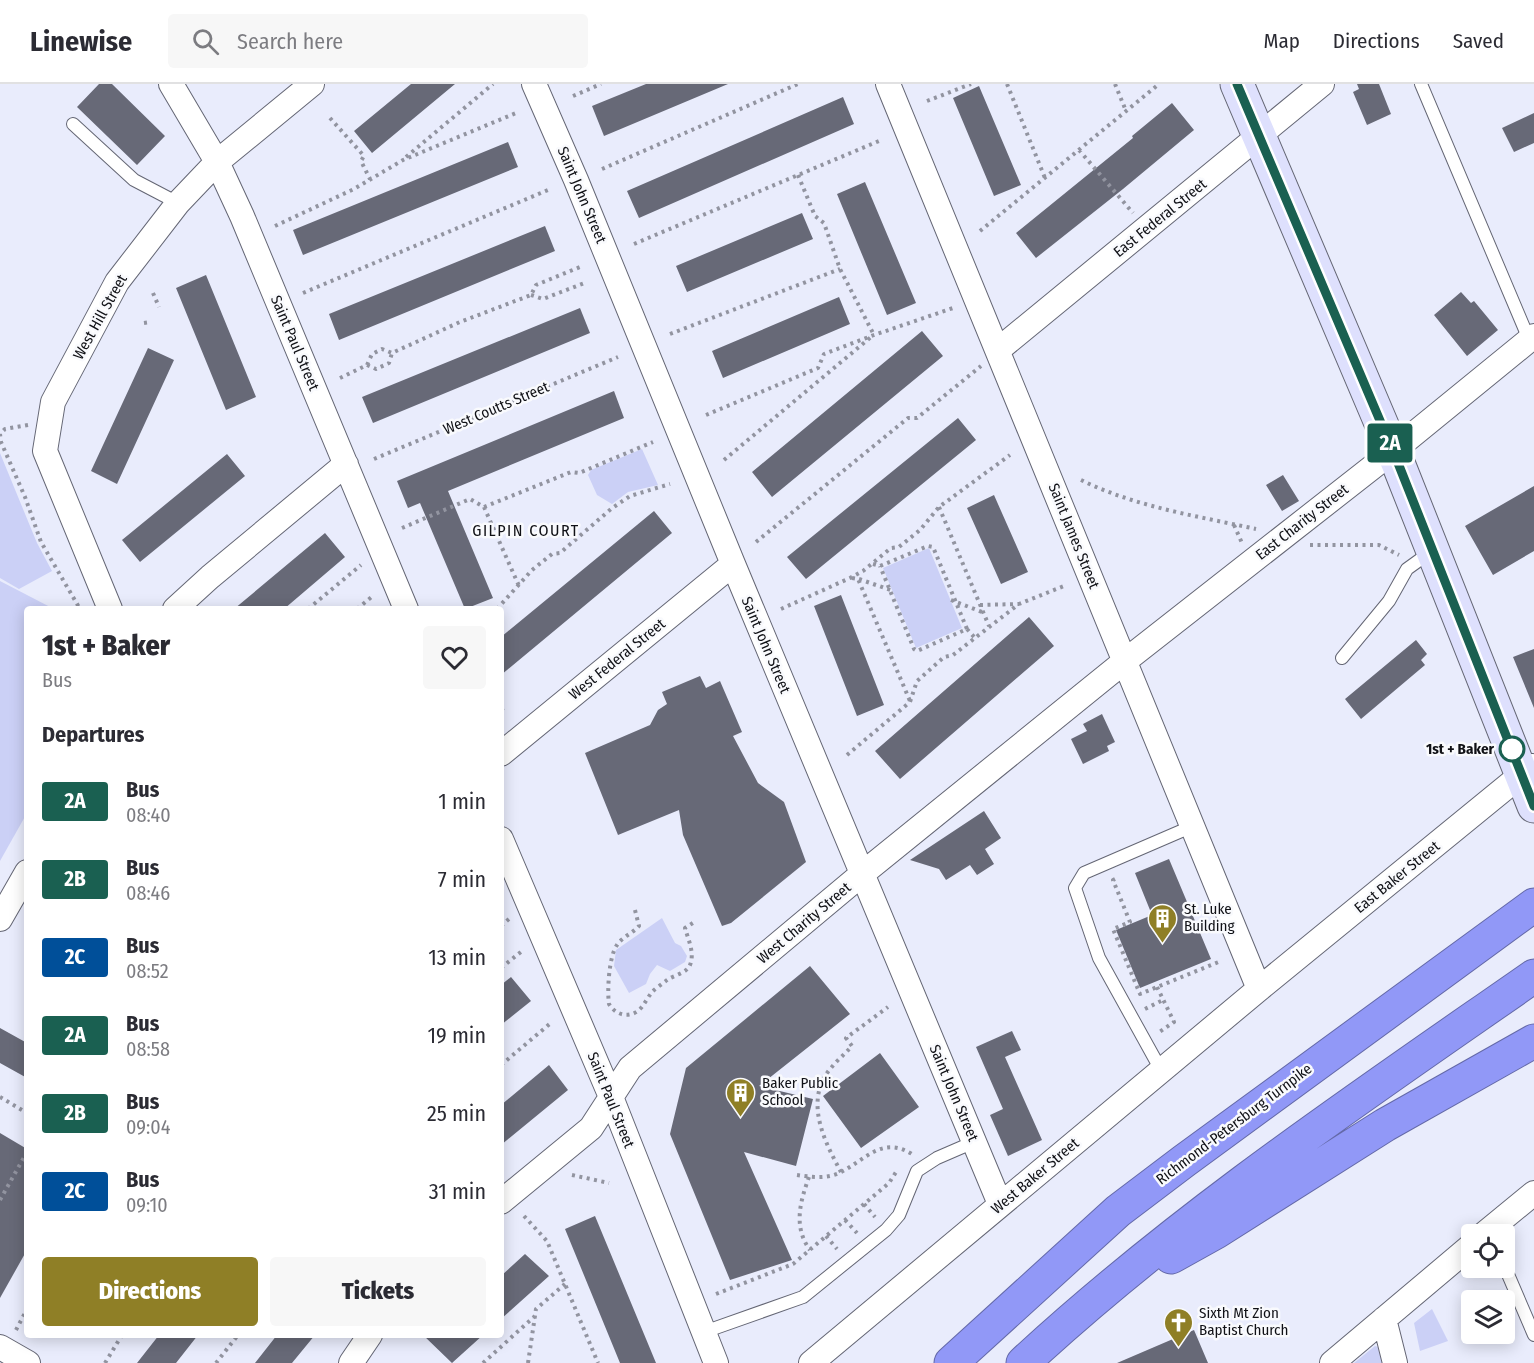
<!DOCTYPE html>
<style>
:root{--surface:#fff;--page:#f7f7f7;--text:#2b2b33;--muted:#7c7c81;--line:#e1e1e2;--accent:#8f7f26}
body{margin:0;font-family:"Fira Sans Condensed",sans-serif;background:var(--page);color:var(--text);height:100vh;display:flex;flex-direction:column;font-size:22px;white-space:nowrap}
*{box-sizing:border-box;margin:0}
p{font-size:20px;color:var(--muted)}
.icon{flex:none;width:33px;height:33px;fill:none;stroke:currentColor;stroke-width:2;stroke-linecap:round;stroke-linejoin:round}
.map{position:relative;flex:1;overflow:hidden}
.panel{position:absolute;left:24px;top:522px;width:480px;height:732px;display:flex;flex-direction:column;background:var(--surface);border-radius:6px;box-shadow:0 3px 15px #0003}
.panel>*{flex:none}
.badge{padding:0 12px;border-radius:4px;font-size:21px;line-height:39px}
.buttons{position:absolute;left:1461px;top:1140px;display:grid;gap:12px}
.buttons a{display:grid;place-items:center;width:54px;height:54px;border-radius:6px;background:var(--surface);box-shadow:0 3px 15px #0003;font-size:30px}
.map>.badge{position:absolute;translate:-50% -50%;box-shadow:0 0 0 3px #fff}
h2{padding:0 18px;font-size:22px;line-height:54px}
.round{display:grid;place-items:center;flex:none;width:63px;height:63px;border-radius:6px;background:var(--page)}
.summary{display:flex;align-items:center;justify-content:space-between;height:102px;padding:0 18px}
h1{font-size:28px;font-weight:800;line-height:45px}
.cta{display:flex;gap:12px;margin-top:auto;padding:12px 18px}
.cta a{flex:1;height:69px;border-radius:6px;background:var(--accent);color:#fff;font-size:24px;font-weight:800;line-height:69px;text-align:center}
.cta a+a{background:var(--page);color:var(--text)}
ul{padding:0;list-style:none}
li{display:flex;align-items:center;gap:18px;height:78px;padding:0 18px}
li div{flex:1}
li b{display:block;font-size:22px}
li em{font-style:normal}
li .badge{min-width:66px;font-weight:700;text-align:center}
header{display:flex;align-items:center;gap:36px;box-sizing:border-box;height:84px;padding:0 30px;background:var(--surface);border-bottom:2px solid var(--line)}
header strong{font-size:28px}
nav{display:flex;gap:33px;margin-inline-start:auto;font-size:21px}
.search{width:420px;height:54px;background:var(--page);display:flex;align-items:center;gap:15px;box-sizing:border-box;padding:0 21px;border-radius:6px;color:var(--muted);font-size:22px}
.map>svg:first-child{display:block}
</style>
<header>
<strong>Linewise</strong>
<div class="search"><svg class="icon" aria-label="search" viewBox="0 0 24 24"><circle cx="10" cy="10" r="6"/><path d="M15 15l6 6"/></svg>Search here</div>
<nav><a>Map</a><a>Directions</a><a>Saved</a></nav>
</header>
<div class="map">
<svg width="1534" height="1279" viewBox="0 0 1534 1279">
<rect width="100%" height="100%" fill="#e9ecfc"/>
<path fill="#cbd0f6" d="M642,365L658,401L628,408L612,420L597,411L588,391L591,386Z
M0,369L37,459L52,487L19,505L0,494Z
M929,464L962,544L916,564L883,484Z
M0,497L54,525H27V729L0,777Z
M662,834L675,859L681,862L687,872L685,878L670,887L657,881L650,890L646,900L629,909L614,882L616,866Z
M1432,1225L1448,1257L1420,1267L1414,1239Z
M1375,1262L1381,1264L1384,1279H1354Z"/>
<path fill="#676977" d="M99,0H112L165,52L137,81L77,23Z
M411,0H455L372,69L354,47Z
M646,0H728L604,52L592,22Z
M1357,0H1379L1391,30L1367,41L1353,8L1359,5Z
M979,2L1021,101L994,112L953,14Z
M843,13L854,40L639,134L627,107Z
M1172,19L1194,46L1123,105L1036,174L1016,149L1133,54L1132,52Z
M1534,29V59L1514,68L1502,44Z
M508,58L518,83L303,171L293,146Z
M865,98L916,219L887,231L837,110Z
M802,129L813,155L687,208L676,182Z
M545,142L555,167L339,256L329,230Z
M206,191L256,313L226,326L176,204Z
M1461,208L1471,219L1474,217L1498,246L1467,272L1434,231Z
M839,213L850,240L723,294L712,267Z
M580,224L590,249L373,339L362,313Z
M922,247L943,272L772,413L752,388Z
M148,264L174,276L117,400L91,387Z
M614,307L624,334L448,407L493,514L465,525L420,419L408,424L397,397Z
M958,334L976,356L806,495L787,473Z
M227,370L245,392L140,478L122,456Z
M1283,391L1299,417L1282,427L1266,401Z
M1534,402V467L1493,491L1465,442Z
M994,411L1028,488L1001,500L967,424Z
M654,427L672,449L501,591V553Z
M325,449L345,473L284,525H234Z
M841,511L884,621L857,632L814,522Z
M1029,533L1054,562L900,695L875,667Z
M1416,556L1427,570L1421,576L1425,581L1361,635L1345,615Z
M1534,565V624L1513,573Z
M700,592L706,604L720,597L742,648L733,652L758,699L784,718L806,778L731,839L722,842L683,751L679,726L618,751L585,669L650,641L658,626L667,620L662,608Z
M1102,630L1115,658L1107,662L1109,667L1083,680L1071,655L1087,647L1083,640Z
M984,727L1001,754L985,765L994,780L977,791L970,781L946,796L939,785L910,776Z
M1169,775L1211,875L1140,904L1116,846L1152,831L1135,789Z
M810,882L850,930L759,1002L813,1015L796,1082L744,1068L792,1176L730,1196L670,1050L686,984Z
M511,893L531,917L501,941V901Z
M0,944L27,959V994L0,979Z
M1012,947L1021,966L1005,973L1042,1056L1008,1072L990,1031L1003,1025L976,963Z
M880,969L919,1023L861,1064L823,1012Z
M549,981L568,1006L501,1061V1021Z
M0,1049L27,1065V1166L0,1214Z
M595,1132L656,1279H620L565,1145Z
M525,1170L549,1192L501,1235V1192Z
M1194,1246L1208,1279H1117Z
M159,1251H198L176,1279H137Z
M277,1251H315L292,1279H255Z
M423,1251H483L452,1279Z"/>
<g fill="none" stroke-linecap="round" stroke-linejoin="round">
<defs>
<path id="lane" d="M1421,0L1531,260
M73,40L134,96L178,119
M1342,574L1389,517L1407,485L1432,467
M1161,986L1099,874L1075,804L1084,789L1193,742
M1504,1181L1534,1251
M704,1248L803,1213L886,1146L899,1131L917,1087L937,1074L974,1058"/>
<path id="street" d="M171,0L217,78L242,132L406,525
M534,0L576,96L733,480L1000,1120
M888,0L1259,905
M998,266L1322,0
M110,525L45,367L53,318L117,198L178,119L217,78L312,0
M175,525L210,493L346,380
M501,670L733,480
M501,755L611,1013L716,1279
M0,835L27,788
M501,1118L591,1044L630,984L862,790L1125,577L1393,367L1534,252
M1484,1150L1534,1109
M1384,1235L1395,1279
M0,1263L28,1279
M351,1279L370,1251
M811,1279L1259,905L1532,682
M1332,1279L1472,1161"/>
<path id="secondary" d="M1237,0L1398,379L1534,722"/>
<path id="highway" d="M1171,1173L1216,1148L1385,1041L1534,957
M951,1279L1118,1127L1184,1077L1534,821
M1023,1279C1181,1133 1359,1014 1534,892"/>
</defs>
<use href="#lane" stroke="#646674" stroke-width="14"/>
<use href="#street" stroke="#646674" stroke-width="26"/>
<use href="#secondary" stroke="#646674" stroke-width="35"/>
<use href="#highway" stroke="#6469a8" stroke-width="35"/>
<path stroke="#9294a0" stroke-width="4" stroke-dasharray="3 4.5" stroke-linecap="butt" d="M1007,0L1045,94
M1115,0L1126,27
M573,12L601,0
M927,17L971,0
M330,34L364,72L361,77L370,95
M1079,66L1133,129
M406,73L493,0
M602,85L798,0
M798,91L815,132L824,139L840,185L874,251
M275,142L354,105L403,76L516,29
M980,147L1159,0
M634,160L879,57
M153,209L159,223
M303,209L548,106
M531,211L543,215L587,198
M144,239L151,238
M670,250L840,185
M367,281L376,285L389,279L392,269
M340,294L367,281L372,270L382,265L392,269L460,238L531,211L536,201L580,183
M706,331L818,284L824,270L874,251L956,223
M28,341L5,345L0,350L1,358L25,413L41,458L80,525
M374,375L618,273
M724,376L871,253
M1081,396C1136,423 1197,432 1256,445
M484,423L519,502
M939,423L989,542
M1234,441L1242,459
M402,444L470,415L484,423L571,388L579,389L653,358
M756,458L908,334H917L981,282
M1310,461H1379L1399,471
M873,480L880,482L928,462L933,463L967,545L917,567L914,565L880,482
M852,494L858,495L910,617
M859,495L893,507
M951,516L982,528
M980,521L1019,520
M308,525L361,481
M357,525L374,511
M497,525L532,486L552,470L560,469L611,425L630,412L670,400
M781,525L850,494L863,487L891,464L899,463L920,446L939,423L1010,371
M967,545L975,554
M501,626L504,627
M847,671L910,618L917,597L944,573L953,571L1019,520L1064,502
M1115,795L1113,796L1130,838L1113,845L1140,910L1221,877
M635,826L639,842C633,849 622,853 617,861C609,872 607,906 609,920C616,932 631,935 641,924C645,919 648,913 652,908C656,904 662,900 667,896C674,891 687,889 690,881C695,869 688,855 685,844L696,837
M501,842L509,835
M501,884L522,867
M1157,903L1174,938L1158,949
M1145,925L1163,916
M501,981L552,938
M0,1013L27,1029
M841,1088C827,1062 809,1028 822,998C828,984 842,973 852,962L846,954L888,923
M572,1091L609,1099
M797,1091C811,1093 826,1095 839,1089C865,1077 881,1051 912,1070
M809,1093C800,1118 793,1143 810,1166
M0,1116L27,1068
M864,1120L875,1133
M524,1132L547,1157L598,1279
M845,1136L857,1149
M826,1152L837,1165
M716,1210L793,1180L889,1099L898,1085
M16,1246L27,1225
M105,1279L122,1251
M216,1279L238,1251
M483,1279L535,1232
M528,1279L536,1225L565,1200"/>
<use href="#lane" stroke="#fff" stroke-width="12"/>
<use href="#street" stroke="#fff" stroke-width="24"/>
<use href="#secondary" stroke="#dee0fd" stroke-width="33"/>
<use href="#highway" stroke="#9198f7" stroke-width="33"/>
</g>
<g fill="none" stroke-linecap="round" stroke-linejoin="round">
<defs>
<path id="line" d="M1237,0L1398,379L1534,722"/>
</defs>
<use href="#line" stroke="#fff" stroke-width="14"/>
<use href="#line" stroke="#1a6051" stroke-width="9"/>
</g>
<defs>
<symbol id="building-pin" viewBox="-11 -11 22 30"><path d="M0 17L-7.5 6A9.5 9.5 0 1 1 7.5 6Z" fill="#8f7f26" stroke="#f9fafd"/><path d="M-4-6H4V6H1V3H-1V6H-4ZM-2.5-4.3h1.7v1.8h-1.7ZM.8-4.3h1.7v1.8H.8ZM-2.5-1h1.7V.8h-1.7ZM.8-1h1.7V.8H.8Z" fill="#fff"/></symbol>
<symbol id="church-pin" viewBox="-11 -11 22 30"><path d="M0 17L-7.5 6A9.5 9.5 0 1 1 7.5 6Z" fill="#8f7f26" stroke="#f9fafd"/><path d="M-1.2-6h2.4v3.5h3.3v2.4h-3.3V6h-2.4V-.1h-3.3v-2.4h3.3Z" fill="#fff"/></symbol>
</defs>
<g fill-rule="evenodd">
<use href="#building-pin" x="1146" y="818" width="33" height="45"/>
<use href="#building-pin" x="724" y="992" width="33" height="45"/>
<use href="#church-pin" x="1162" y="1222" width="33" height="45"/>
</g>
<circle fill="#fff" stroke="#1a6051" stroke-width="3" cx="1512" cy="665" r="12"/>
<g text-anchor="middle" dominant-baseline="central" stroke-width="5" stroke-linejoin="round" paint-order="stroke">
<g font-size="15" fill="#101116" stroke="#f9fafd">
<text transform="translate(582 111) rotate(67)">Saint John Street</text>
<text transform="translate(1160 134) rotate(-39)">East Federal Street</text>
<text transform="translate(100 233) rotate(-61)">West Hill Street</text>
<text transform="translate(295 259) rotate(67)">Saint Paul Street</text>
<text transform="translate(496 324) rotate(-23)">West Coutts Street</text>
<text transform="translate(1302 438) rotate(-38)">East Charity Street</text>
<text transform="translate(1074 452) rotate(68)">Saint James Street</text>
<text transform="translate(766 561) rotate(67)">Saint John Street</text>
<text transform="translate(617 575) rotate(-39)">West Federal Street</text>
<text transform="translate(1397 793) rotate(-39)">East Baker Street</text>
<text transform="translate(804 839) rotate(-40)">West Charity Street</text>
<text transform="translate(954 1009) rotate(67)">Saint John Street</text>
<text transform="translate(611 1016) rotate(68)">Saint Paul Street</text>
<text transform="translate(1234 1040) rotate(-37)">Richmond-Petersburg Turnpike</text>
<text transform="translate(1035 1092) rotate(-40)">West Baker Street</text>
</g>
<g font-size="15" font-weight="bold" fill="#101116" stroke="#f9fafd" text-anchor="end">
<text x="1494" y="665">1st + Baker</text>
</g>
<g font-size="15" fill="#101116" stroke="#f9fafd" text-anchor="start">
<text x="1184" y="825">St. Luke<tspan x="1184" dy="17">Building</tspan></text>
<text x="762" y="999">Baker Public<tspan x="762" dy="17">School</tspan></text>
<text x="1199" y="1229">Sixth Mt Zion<tspan x="1199" dy="17">Baptist Church</tspan></text>
</g>
<g font-size="16" letter-spacing="1.5" fill="#101116" stroke="#f9fafd">
<text x="526" y="446">GILPIN COURT</text>
</g>
</g>
</svg>
<div class="buttons">
<a><svg class="icon" aria-label="locate" viewBox="0 0 24 24"><circle cx="12" cy="12" r="6"/><path d="M12 2v4M12 18v4M2 12h4M18 12h4"/></svg></a>
<a><svg class="icon" aria-label="layers" viewBox="0 0 24 24"><path d="M12 4l9 5-9 5-9-5zM3 14l9 5 9-5"/></svg></a>
</div>
<b class="badge" style="left:1390px;top:359px;background:#1a6051;color:#fff">2A</b>
<section class="panel">
<div class="summary"><div><h1>1st + Baker</h1><p>Bus</p></div><a class="round"><svg class="icon" aria-label="heart" viewBox="0 0 24 24"><path d="M12 20l-8-8c-3-5 5-10 8-4 3-6 11-1 8 4z"/></svg></a></div>
<h2>Departures</h2>
<ul>
<li><span class="badge" style="background:#1a6051;color:#fff">2A</span><div><b>Bus</b><p>08:40</p></div><em>1 min</em></li>
<li><span class="badge" style="background:#1a6051;color:#fff">2B</span><div><b>Bus</b><p>08:46</p></div><em>7 min</em></li>
<li><span class="badge" style="background:#004f99;color:#fff">2C</span><div><b>Bus</b><p>08:52</p></div><em>13 min</em></li>
<li><span class="badge" style="background:#1a6051;color:#fff">2A</span><div><b>Bus</b><p>08:58</p></div><em>19 min</em></li>
<li><span class="badge" style="background:#1a6051;color:#fff">2B</span><div><b>Bus</b><p>09:04</p></div><em>25 min</em></li>
<li><span class="badge" style="background:#004f99;color:#fff">2C</span><div><b>Bus</b><p>09:10</p></div><em>31 min</em></li>
</ul>
<div class="cta"><a>Directions</a><a>Tickets</a></div>
</section>
</div>
